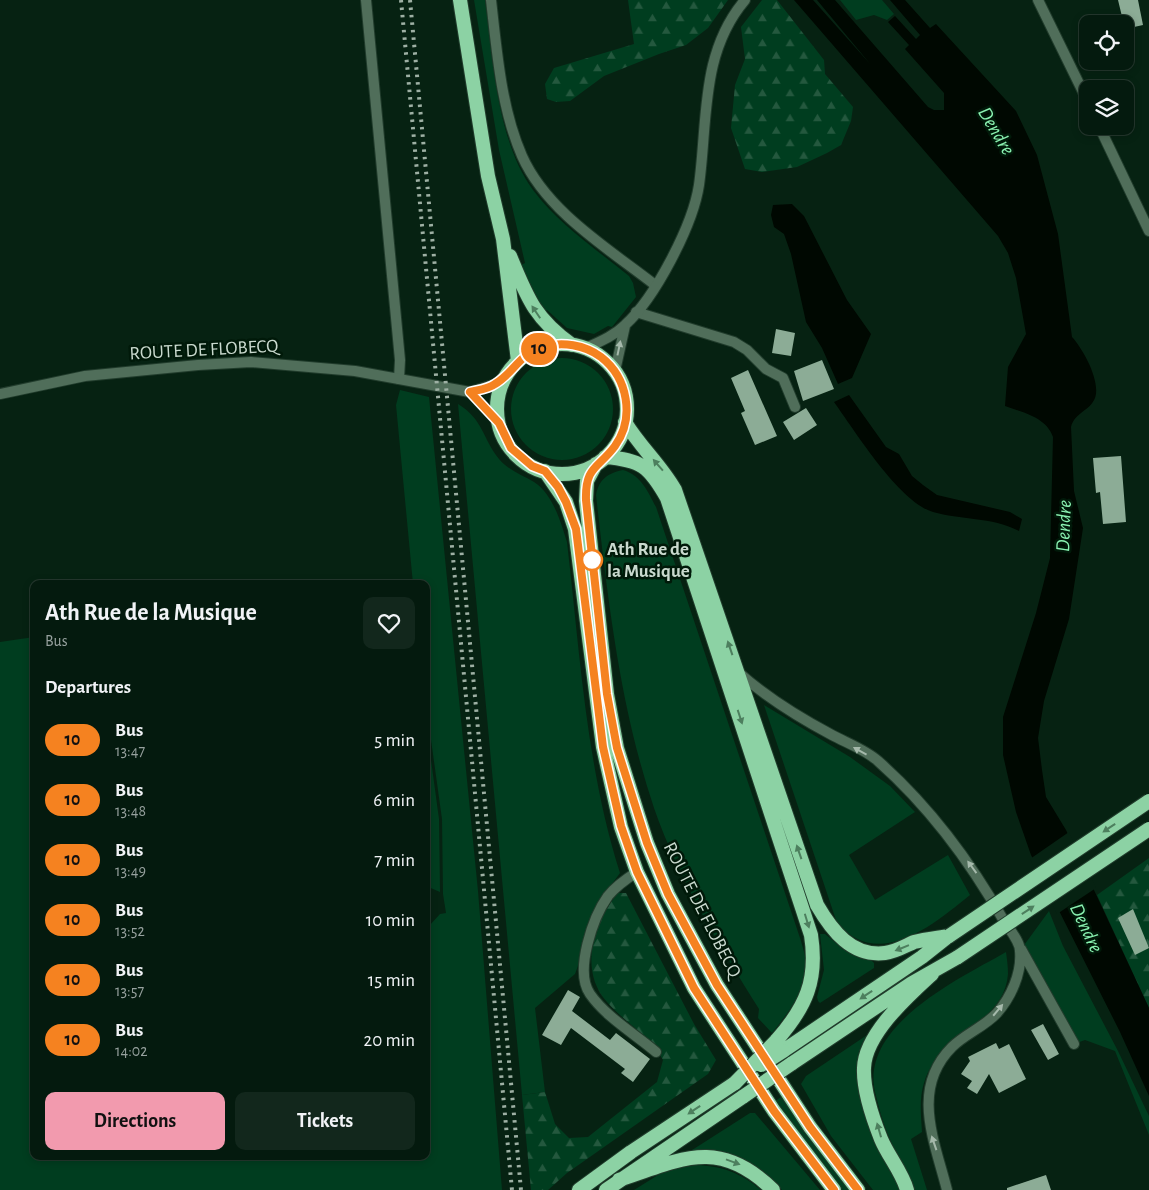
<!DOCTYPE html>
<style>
:root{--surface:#041a0e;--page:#12271c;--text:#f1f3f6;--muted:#97a19e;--line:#25382e;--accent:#f29aae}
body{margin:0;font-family:"Alegreya Sans",sans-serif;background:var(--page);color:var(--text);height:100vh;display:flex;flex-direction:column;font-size:19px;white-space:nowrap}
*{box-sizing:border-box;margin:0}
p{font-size:16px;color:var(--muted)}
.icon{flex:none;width:28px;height:28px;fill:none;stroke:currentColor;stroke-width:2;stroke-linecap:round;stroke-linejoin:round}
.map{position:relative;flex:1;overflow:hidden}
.panel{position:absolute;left:30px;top:580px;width:400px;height:580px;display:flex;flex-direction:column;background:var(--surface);border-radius:10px;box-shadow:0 2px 8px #0003,0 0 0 1px var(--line)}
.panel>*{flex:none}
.badge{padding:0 10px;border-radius:16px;font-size:18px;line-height:32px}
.controls{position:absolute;left:1079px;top:15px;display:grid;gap:10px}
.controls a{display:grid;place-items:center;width:55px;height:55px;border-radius:10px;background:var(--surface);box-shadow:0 2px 8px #0003,0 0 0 1px var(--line);font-size:25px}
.map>.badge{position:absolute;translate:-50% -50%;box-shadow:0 0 0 2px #fff}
h2{padding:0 15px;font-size:19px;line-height:45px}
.round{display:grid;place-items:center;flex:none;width:52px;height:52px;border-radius:10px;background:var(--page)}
.overview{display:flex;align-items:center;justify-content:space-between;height:85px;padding:0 15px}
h1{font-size:24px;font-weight:700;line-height:38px}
.cta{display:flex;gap:10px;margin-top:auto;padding:10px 15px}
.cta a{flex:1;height:58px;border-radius:10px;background:var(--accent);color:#111;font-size:20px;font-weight:700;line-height:58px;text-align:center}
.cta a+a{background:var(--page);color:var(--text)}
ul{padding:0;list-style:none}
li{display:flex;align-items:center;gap:15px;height:60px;padding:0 15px}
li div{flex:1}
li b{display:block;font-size:19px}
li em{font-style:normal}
li .badge{min-width:55px;font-weight:700;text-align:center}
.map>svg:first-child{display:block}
</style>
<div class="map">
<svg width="1149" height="1190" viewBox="0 0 1149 1190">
<defs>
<pattern id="forest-firs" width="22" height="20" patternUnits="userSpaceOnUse" patternTransform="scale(1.25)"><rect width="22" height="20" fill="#003d1f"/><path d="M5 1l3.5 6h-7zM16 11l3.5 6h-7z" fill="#24583e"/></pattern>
</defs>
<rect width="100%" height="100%" fill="#062212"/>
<path fill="#003d1f" d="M474,0H485C493,59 497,141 533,190C558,224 596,249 629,276L633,283L636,297L612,327L608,326L594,334L567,328L547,310L544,312L521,265L525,263L499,150Z
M840,0H882L894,14L887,20L874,15L856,20Z
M511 409a51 51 0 1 1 102 0a51 51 0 1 1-102 0Z
M400,390L429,397L478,891L502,1190H0V642L34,637V1156H426V926H429L440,914L446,913L443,894L442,819L426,704V584H413L396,405Z
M458,404C484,420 482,438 499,459C508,470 522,475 534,482C553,494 561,523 567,542C580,653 586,766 620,873L604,895L575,974L535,1008L545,1092L522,1095Z
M623,470C641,475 648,492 656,507L801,941C803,949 807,959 806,968C805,993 787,1014 772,1033L758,1018L759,1009C719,945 679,880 654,808C620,707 608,601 596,495C599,479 608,473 623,470Z
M764,705L850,757L890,786L915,812L849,855L875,900L948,855L970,895C933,925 879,971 837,923Z
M426,723L439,819L440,892L426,886Z
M1049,911L1063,946L1118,1051L1149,1116V1135L1115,1051L1085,1040L1074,1044L1022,948Z
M820,934H825L849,953L870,959L874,963V968L820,1003L818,1001L817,997L824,970Z
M1006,952C1007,959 1008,967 1008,974C1004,1026 939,1032 924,1083C919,1098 921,1116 922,1132L911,1139L927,1190H914C910,1172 899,1159 891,1142C884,1127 879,1108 875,1092C860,1025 959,979 1006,952Z
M873,1031L860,1069L901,1190H873L831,1136L801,1084L806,1076Z
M785,1094L852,1190H840L774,1102Z
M750,1113H755L820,1190H782C754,1161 730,1149 689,1152Z
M696,1165C722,1166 741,1173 761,1190H634L666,1170Z"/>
<path fill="url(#forest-firs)" d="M628,0H728L708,28L686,45L659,54L604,76L570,101L556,102L547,99L545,84L554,68L634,44Z
M762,0H777L824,60L825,74L853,107L851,121L841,145L827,153L797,167L762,172L745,169L731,128L735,85L745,59L741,27Z
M1149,858V1008L1097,895Z
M618,893H626L694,1024L716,1060L708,1074L567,1173L548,1190H531L522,1095L545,1092L555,1124L569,1138L588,1137L657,1082L663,1060C650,1035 625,1023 607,1002C578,970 594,922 618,893Z"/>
<path fill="#000801" d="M794,0H813L871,65L817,0H835L928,107L934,110H944V93L905,49L909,45L888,22L895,16L916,39L920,35L890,0H905L930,28L936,24L1016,111L1037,155L1058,234L1072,337C1083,349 1101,381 1095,398C1090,411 1075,412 1071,427L1074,491L1083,528L1069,619L1044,701L1038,738L1042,770L1046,797L1066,830L1149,1008V1096L1120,1032L1031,855L1016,812L1003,755V717L1036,613L1050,558L1053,437C1046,417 1024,413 1005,406L1008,367L1026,334L1016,278L1008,253L998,236Z
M792,204L804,216L847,300L871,334L852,378L838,384L822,348L806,322L791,254L784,234L774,227L771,215L773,205Z
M849,395L886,447L899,454L912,476L923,485L937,495L1010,512L1022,519L1019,531C993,517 960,520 933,512C899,502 855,431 834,402Z"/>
<path fill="#062212" d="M1069,832L1096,888L1057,914L1030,859Z"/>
<path fill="#8cac96" d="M1118,0H1138L1143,25L1125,29Z
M776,329L795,333L791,356L772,353Z
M822,360L834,389L803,401L794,371Z
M748,370L777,436L755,445L741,413L745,411L731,378Z
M806,408L817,425L794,440L783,422Z
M1121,456L1126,522L1103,524L1100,492L1096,493L1093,458Z
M1133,909L1149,948L1135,955L1118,918Z
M568,990L580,997L572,1011L610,1040L616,1033L650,1059L633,1082L621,1073L625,1069L571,1028L561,1045L542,1035Z
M1043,1024L1059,1054L1048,1060L1031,1030Z
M996,1043L999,1049L1009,1044L1026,1079L999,1093L989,1074L977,1094L967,1088L972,1081L961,1074L970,1061L968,1057Z
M1046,1175L1051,1190H1007V1188Z"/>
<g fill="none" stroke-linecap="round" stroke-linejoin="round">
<defs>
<path id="minor" d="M366,0L400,360L399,379
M491,0C497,52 501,108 522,156C547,212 609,249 655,285
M636,312L734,342L747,350L766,369L783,378L795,407
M738,672C767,698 798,717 832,735C847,743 866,750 878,761C930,807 970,861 1004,921C1009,929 1020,941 1020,951C1022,973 1011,997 997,1013C984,1027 965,1034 952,1047C910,1089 935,1142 947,1190
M637,872C626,879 616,886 608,896C593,917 574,971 590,994C606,1017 635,1034 656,1052
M1021,949L1074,1044"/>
<path id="tertiary" d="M1038,0L1088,102
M1099,126L1149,231
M586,348C599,342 614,336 625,325C655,298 693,225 699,185C708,120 700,53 745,0
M615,371L625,326
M470,392L499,423
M0,394L85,376L198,365L251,362L355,371L470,392L496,384L509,372"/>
<path id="trunk" d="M460,0L488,176L503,239L518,361
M510,256C527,297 534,318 572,345
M497 409a65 65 0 1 1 130 0a65 65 0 1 1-130 0Z
M625,422C640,447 661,465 675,490L817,905C832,931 852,957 885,953C895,952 905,946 914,942C925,939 937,938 949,936
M605,457C641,460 649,466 667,498L811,935C818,980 806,1007 776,1041
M596,464L587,481L586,501L607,694L617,748L647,843L668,894L717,985L810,1127L858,1190
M545,471L566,502L575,529L603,747L621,827L637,872L694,988L774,1111L834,1190
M783,1051L922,957L946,938
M791,1064L912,983L958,957
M619,1180C681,1159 719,1137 773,1190
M579,1190L631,1152L735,1083
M606,1190L744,1096
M907,1190C902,1172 888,1156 881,1139C873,1119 863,1090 864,1068C865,1034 908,996 932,974"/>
</defs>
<use href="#minor" stroke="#213c2c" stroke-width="12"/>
<use href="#tertiary" stroke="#213c2c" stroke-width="12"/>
<use href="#trunk" stroke="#213c2c" stroke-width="16"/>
<use href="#minor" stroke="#506e5a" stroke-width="10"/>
<use href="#tertiary" stroke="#506e5a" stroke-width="10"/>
<use href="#trunk" stroke="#8cd2a4" stroke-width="14"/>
<path stroke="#9eb0a4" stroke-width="4" stroke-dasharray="2.5 5" stroke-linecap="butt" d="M401,0L512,1190
M410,0L521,1190"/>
<defs>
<path id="trunk-bridge" d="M949,936L1149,801
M958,957L1149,829
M761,1065L783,1051
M735,1083L776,1041
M744,1096L791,1064"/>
</defs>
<use href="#trunk-bridge" stroke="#213c2c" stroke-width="16" stroke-linecap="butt"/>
<use href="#trunk-bridge" stroke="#8cd2a4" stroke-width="14"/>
</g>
<defs><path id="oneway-solid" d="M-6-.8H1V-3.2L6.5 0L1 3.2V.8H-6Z" transform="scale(1.25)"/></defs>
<g fill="#4d7f5e">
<use href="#oneway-solid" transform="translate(536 312) rotate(-124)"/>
<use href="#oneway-solid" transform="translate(658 465) rotate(-131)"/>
<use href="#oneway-solid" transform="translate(730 648) rotate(-109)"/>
<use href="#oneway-solid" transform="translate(740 717) rotate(72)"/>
<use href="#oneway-solid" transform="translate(1109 828) rotate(146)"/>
<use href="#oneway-solid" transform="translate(799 852) rotate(-109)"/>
<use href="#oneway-solid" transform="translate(1028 910) rotate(-34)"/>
<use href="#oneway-solid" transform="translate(807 921) rotate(73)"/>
<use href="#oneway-solid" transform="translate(902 948) rotate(158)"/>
<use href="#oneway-solid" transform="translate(866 995) rotate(146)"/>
<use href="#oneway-solid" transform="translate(694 1110) rotate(146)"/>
<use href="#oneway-solid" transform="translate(879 1130) rotate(-106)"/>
<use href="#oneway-solid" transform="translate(733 1162) rotate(20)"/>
</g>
<g fill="#a5b9ab">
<use href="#oneway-solid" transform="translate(619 348) rotate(-78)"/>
<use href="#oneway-solid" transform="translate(860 751) rotate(-151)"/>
<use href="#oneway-solid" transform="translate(972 867) rotate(-126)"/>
<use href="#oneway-solid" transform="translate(998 1010) rotate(-50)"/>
<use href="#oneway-solid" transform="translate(934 1143) rotate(-109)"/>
</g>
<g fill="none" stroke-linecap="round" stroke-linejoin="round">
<defs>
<path id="line" d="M834,1190L774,1111L694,988L637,872L621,826L603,747L576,529L566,502L558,487L545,471L532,466L511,448L499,423L470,392C478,390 488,389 495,384C514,373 519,354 543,347C562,341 585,345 601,357C628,378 635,418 615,446C598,469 585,466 586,500L607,694L617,748L647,843L668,894L717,985L810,1127L858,1190"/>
</defs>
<use href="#line" stroke="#fff" stroke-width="11"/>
<use href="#line" stroke="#f58220" stroke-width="8"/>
</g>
<circle fill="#fff" stroke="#f58220" stroke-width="2.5" cx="592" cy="560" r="10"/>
<g text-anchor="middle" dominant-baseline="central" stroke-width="5" stroke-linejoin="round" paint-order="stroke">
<g font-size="19" fill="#c9d9ce" stroke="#001909">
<text transform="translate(204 350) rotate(-3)">ROUTE DE FLOBECQ</text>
<text transform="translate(702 910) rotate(63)">ROUTE DE FLOBECQ</text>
</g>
<g font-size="19" font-weight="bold" fill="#c9d9ce" stroke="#001909" text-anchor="start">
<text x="607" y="549">Ath Rue de<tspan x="607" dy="22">la Musique</tspan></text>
</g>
<g font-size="20" font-style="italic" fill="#8af2b1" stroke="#001909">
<text transform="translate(996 131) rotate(59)">Dendre</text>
<text transform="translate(1064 526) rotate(-88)">Dendre</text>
<text transform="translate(1086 928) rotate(65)">Dendre</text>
</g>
</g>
</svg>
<div class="controls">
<a><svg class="icon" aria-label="locate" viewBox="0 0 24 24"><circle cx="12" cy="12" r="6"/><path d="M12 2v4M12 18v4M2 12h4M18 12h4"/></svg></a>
<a><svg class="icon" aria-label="layers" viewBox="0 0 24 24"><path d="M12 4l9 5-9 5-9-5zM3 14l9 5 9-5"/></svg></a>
</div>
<b class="badge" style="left:539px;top:349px;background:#f58220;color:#111">10</b>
<section class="panel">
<div class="overview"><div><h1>Ath Rue de la Musique</h1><p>Bus</p></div><a class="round"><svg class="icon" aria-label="heart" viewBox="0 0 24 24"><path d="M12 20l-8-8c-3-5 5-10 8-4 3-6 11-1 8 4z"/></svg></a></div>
<h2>Departures</h2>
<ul>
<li><span class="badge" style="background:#f58220;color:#111">10</span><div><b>Bus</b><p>13:47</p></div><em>5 min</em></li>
<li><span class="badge" style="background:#f58220;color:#111">10</span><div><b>Bus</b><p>13:48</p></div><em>6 min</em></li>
<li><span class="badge" style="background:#f58220;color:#111">10</span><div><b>Bus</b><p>13:49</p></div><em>7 min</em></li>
<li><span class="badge" style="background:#f58220;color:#111">10</span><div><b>Bus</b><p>13:52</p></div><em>10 min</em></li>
<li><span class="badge" style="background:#f58220;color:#111">10</span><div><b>Bus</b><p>13:57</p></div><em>15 min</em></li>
<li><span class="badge" style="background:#f58220;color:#111">10</span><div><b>Bus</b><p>14:02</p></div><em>20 min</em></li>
</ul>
<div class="cta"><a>Directions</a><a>Tickets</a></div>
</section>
</div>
